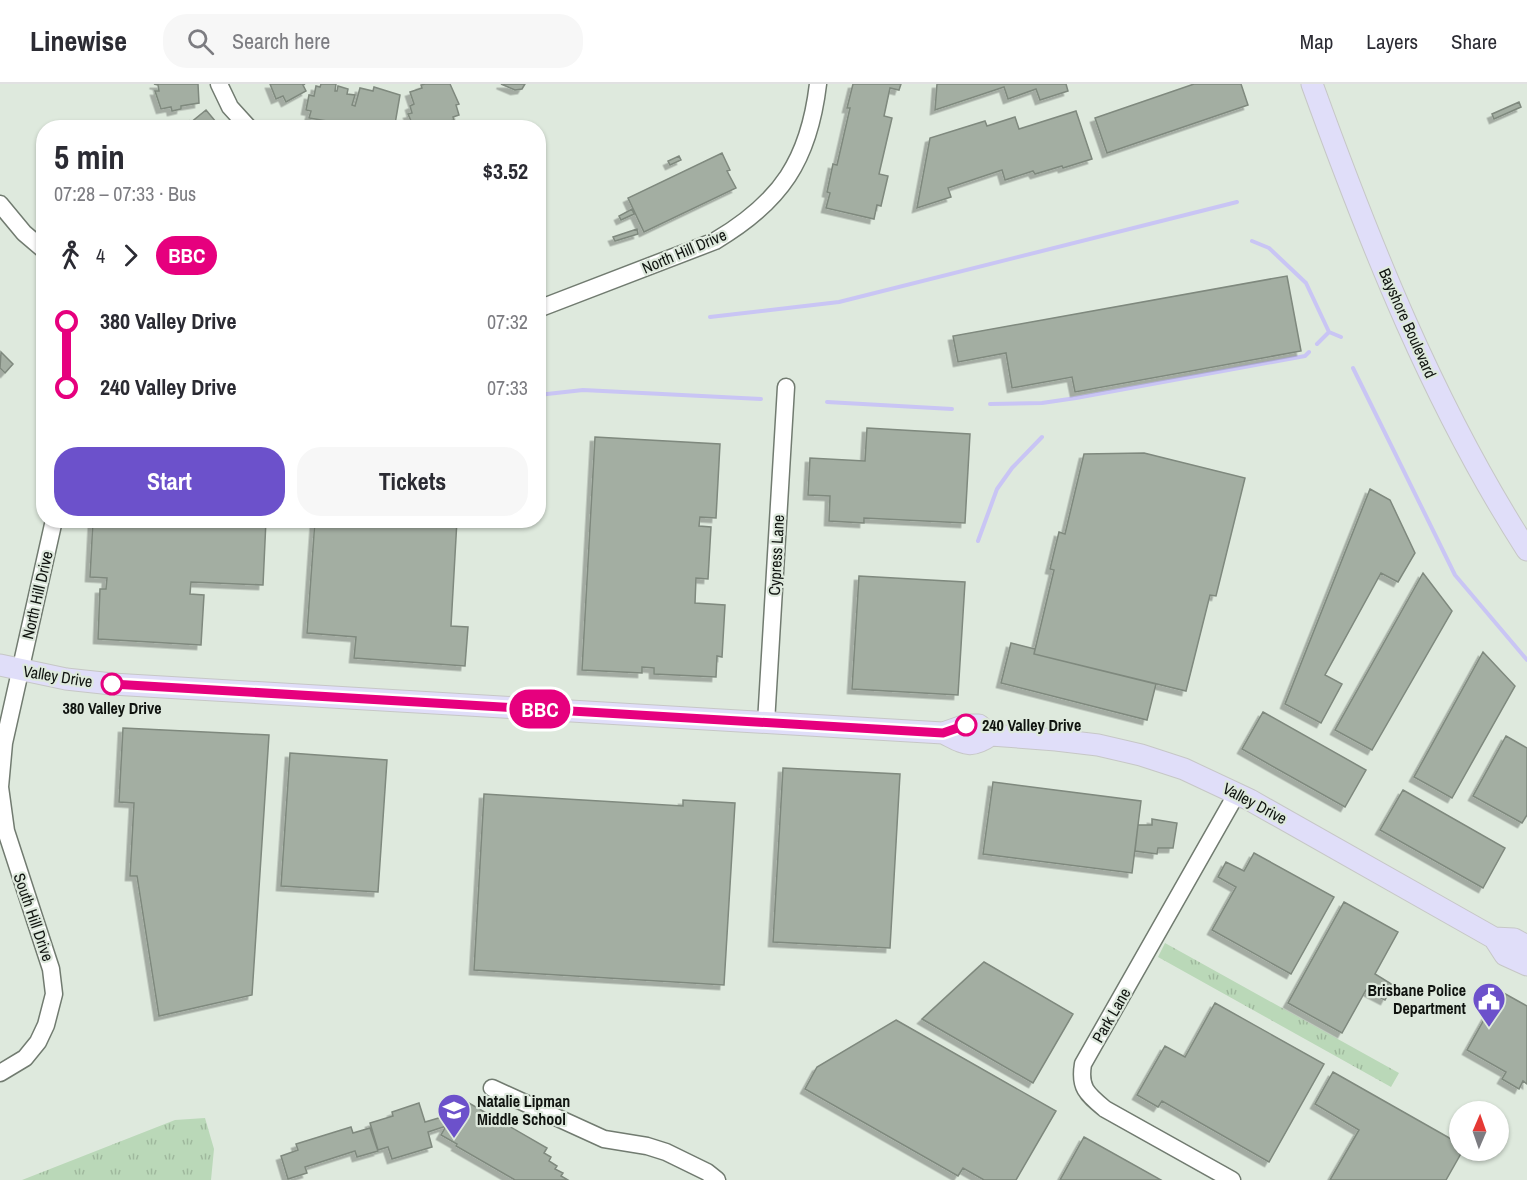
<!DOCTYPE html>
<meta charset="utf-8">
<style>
:root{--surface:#fff;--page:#f7f7f7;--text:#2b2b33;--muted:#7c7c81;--line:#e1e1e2;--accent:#6c51cb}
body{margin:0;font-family:"Archivo Narrow",sans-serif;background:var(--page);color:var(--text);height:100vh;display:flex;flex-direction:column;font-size:22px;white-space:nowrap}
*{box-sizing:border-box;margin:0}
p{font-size:20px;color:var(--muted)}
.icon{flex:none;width:33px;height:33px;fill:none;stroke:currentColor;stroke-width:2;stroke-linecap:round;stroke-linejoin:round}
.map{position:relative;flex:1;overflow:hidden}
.side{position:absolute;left:36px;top:36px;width:510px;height:408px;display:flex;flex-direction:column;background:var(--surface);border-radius:24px;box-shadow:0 2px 4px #0004}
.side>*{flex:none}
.badge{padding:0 12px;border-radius:20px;font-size:21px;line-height:39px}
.needle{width:39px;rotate:2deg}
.buttons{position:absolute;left:1449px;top:1017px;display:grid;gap:12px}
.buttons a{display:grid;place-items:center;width:60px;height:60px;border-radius:50%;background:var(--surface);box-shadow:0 2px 4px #0004;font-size:30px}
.map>.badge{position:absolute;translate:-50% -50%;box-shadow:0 0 0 3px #fff}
.legs{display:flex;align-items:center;gap:9px;height:66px;padding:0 18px;font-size:20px}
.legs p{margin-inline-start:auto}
.headline{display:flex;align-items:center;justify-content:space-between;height:102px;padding:0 18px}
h1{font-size:33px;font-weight:700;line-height:45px}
.button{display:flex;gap:12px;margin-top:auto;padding:12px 18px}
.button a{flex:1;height:69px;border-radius:24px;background:var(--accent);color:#fff;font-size:24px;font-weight:700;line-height:69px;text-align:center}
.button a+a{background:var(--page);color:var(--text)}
ul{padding:0 18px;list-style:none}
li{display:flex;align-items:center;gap:21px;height:66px;font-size:22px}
li i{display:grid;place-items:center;width:9px;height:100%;margin:0 8px;background:currentColor}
li i::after{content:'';width:15px;height:15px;margin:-8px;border:4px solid;border-radius:50%;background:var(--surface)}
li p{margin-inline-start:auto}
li:first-child i{background:linear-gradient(#0000 50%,currentColor 0)}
li:last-child i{background:linear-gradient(currentColor 50%,#0000 0)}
header{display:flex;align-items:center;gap:36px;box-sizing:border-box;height:84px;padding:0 30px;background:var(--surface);border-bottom:2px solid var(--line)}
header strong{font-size:28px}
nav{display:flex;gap:33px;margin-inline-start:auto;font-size:21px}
.search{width:420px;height:54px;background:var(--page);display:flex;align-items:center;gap:15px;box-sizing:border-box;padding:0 21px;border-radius:24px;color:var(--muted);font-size:22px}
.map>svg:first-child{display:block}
</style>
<header>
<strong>Linewise</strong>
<div class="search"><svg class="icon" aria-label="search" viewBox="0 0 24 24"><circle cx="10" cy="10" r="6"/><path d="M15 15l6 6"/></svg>Search here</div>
<nav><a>Map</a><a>Layers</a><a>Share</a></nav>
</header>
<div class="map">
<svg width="1527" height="1096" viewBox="0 0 1527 1096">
<defs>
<pattern id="grass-tufts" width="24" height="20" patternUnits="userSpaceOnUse" patternTransform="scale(1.5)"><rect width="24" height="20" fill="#bad8b8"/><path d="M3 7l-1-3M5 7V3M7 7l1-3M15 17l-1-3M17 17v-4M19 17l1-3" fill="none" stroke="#9fb89d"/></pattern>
<filter id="shadow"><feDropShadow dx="-4.5" dy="4.5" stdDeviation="0" flood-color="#0004"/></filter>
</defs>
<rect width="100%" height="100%" fill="#dee9dd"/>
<path fill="url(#grass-tufts)" d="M1165,859L1399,989L1391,1003L1158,873Z
M205,1034L214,1065L211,1096H22L175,1036Z"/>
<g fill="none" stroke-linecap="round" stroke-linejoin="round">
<path stroke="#c9c5f4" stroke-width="4" d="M1252,157L1269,164L1306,199L1329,248L1341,253
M710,233L839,218L1237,118
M1317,260L1329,248
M1353,284L1455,491L1527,576
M538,311L583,306L761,315
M827,318L952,325
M990,320L1042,319L1076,314L1305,272L1309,268
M978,457L997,405L1012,384L1042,353"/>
</g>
<path fill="#a3aea2" stroke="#7f897e" stroke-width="1.5" filter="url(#shadow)" d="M154,0H198L199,19L181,22V25L172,27L171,23L161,25L155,7H159L158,1Z
M270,0H305L303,1L306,7L286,18L283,12L276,15Z
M321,0H336L335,7H337L338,2L348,5L347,10L355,11L352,21L355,22L360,4L373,7L374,3L400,11L395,40L391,39L393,44H346L339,39L309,34L311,27L306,26L309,11L314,12L316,2L320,3Z
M425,0H450L459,20L456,21L459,31L453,33L454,36L442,39V37L436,39L429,44H414L408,30L412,29L410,22L414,20L410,8L422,4L421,1Z
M501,0H525L522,5L515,6Z
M853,0H901L899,6L890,4L884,32L892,34L879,90L888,92L881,122L877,121L874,135L826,124L830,109L827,108L833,80L837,81L850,24H847Z
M937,0H1066L1068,7L1040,16L1036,5L1008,15L1004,3L935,26Z
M1194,0H1241L1248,21L1107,69L1095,34Z
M1519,18L1521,23L1494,35L1492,30Z
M206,26L221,44L181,43L189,37L190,39Z
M1076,27L1092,75L1063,84L1062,82L1035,90L1033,87L1005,96L1002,86L948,104L951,113L917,124L930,54L985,37L987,42L1015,33L1019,45Z
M722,69L730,86L727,87L736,104L644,148L628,114Z
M679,72L681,76L670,81L668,77Z
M632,125L634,130L621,136L619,132Z
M637,145L638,150L615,157L613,153Z
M1287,192L1301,267L1075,308L1072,293L1012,304L1006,269L958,278L953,252Z
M1,268L13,280L5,289L0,284Z
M867,344L970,350L965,439L864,434V439L829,437L830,412L808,411L810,374L865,377Z
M595,353L720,360L716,434L700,433L699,442L711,443L708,495L696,494L695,519L725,521L722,573L717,572L716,593L654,590V584L642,583V589L582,586Z
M1144,369L1245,394L1216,512L1210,511L1186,607L1034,570L1054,486L1050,485L1059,448L1065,450L1084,370Z
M1370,405L1390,416L1415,469L1398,498L1381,489L1325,591L1342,600L1321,639L1285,620Z
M93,436H266L263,501L191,498L190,510L204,511L201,561L98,555L100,505H106L107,494L90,493Z
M315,436H457L451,542L468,543L465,582L354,574L356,553L307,549Z
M1423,489L1452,527L1372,666L1335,646Z
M859,492L965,498L958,611L852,605Z
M1011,559L1035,565L1034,570L1156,600L1147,636L1001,599Z
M1483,568L1515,602L1452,714L1414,693Z
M1263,628L1366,686L1345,723L1242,665Z
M123,644L269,651L252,911L159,932L137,792H130L134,719L119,718Z
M1506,652L1527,664V731L1522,739L1473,712Z
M290,669L387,676L378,808L281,802Z
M783,684L900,690L890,864L773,858Z
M993,698L1141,717L1132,789L983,770Z
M1403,706L1505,764L1483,804L1380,746Z
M484,710L683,722V716L735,719L724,901L474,886Z
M1152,735L1177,739L1173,764H1158L1157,770L1135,767L1138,741H1152Z
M1254,769L1334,813L1291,890L1212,846L1236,803L1218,793L1226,778L1244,787Z
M1344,818L1398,848L1375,890L1393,901L1385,916L1366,906L1342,949L1288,919Z
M984,878L1073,930L1033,999L922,935Z
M1500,907L1527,922V1000L1523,997L1519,1005L1502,995L1506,988L1467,966Z
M1215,919L1324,980L1269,1078L1162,1017L1158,1023L1137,1011L1165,962L1185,973Z
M896,936L1056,1027L1016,1096H984L963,1084L958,1092L805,1005L817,983Z
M1333,988L1460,1060V1066H1463L1446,1096H1330L1359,1046L1315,1020Z
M419,1019L425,1038L452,1030L460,1034L469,1019L547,1064L544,1069L551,1073L549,1077L557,1082L555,1085L563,1089L561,1092L568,1096H515L456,1062L457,1060L441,1051L446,1042L428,1048L432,1063L392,1075L388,1063L378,1066L370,1039L393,1032L392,1028Z
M351,1043L353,1049L370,1044L378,1067L357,1073L355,1067L305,1083L307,1089L288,1095L281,1072L298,1066L296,1060Z
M1084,1053L1161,1096H1060Z"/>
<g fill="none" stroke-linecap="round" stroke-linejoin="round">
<defs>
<path id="minor" d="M219,0L230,23L249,44
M0,120L24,149L44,166
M538,225L715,157C781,118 809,76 818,0
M766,639L786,303
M0,989L25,974L38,958L46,941L54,910L51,885L6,747L0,703L4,659L54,436
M492,1004L604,1055L647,1062L666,1068L707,1088L717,1096
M1232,1096L1105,1025C1087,1010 1079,1004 1083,980L1237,709"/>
<path id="major" d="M1312,0C1370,160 1434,322 1527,466
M0,581L66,595L112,600L943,649C964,659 970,666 991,651
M943,649L966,641H979L991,651L1056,656L1098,661L1141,671L1184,685L1250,716L1494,854L1505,871L1527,881
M1494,854L1514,855L1527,862"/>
</defs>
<use href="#minor" stroke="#717b70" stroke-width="19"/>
<use href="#major" stroke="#c6c7c6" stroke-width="23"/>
<use href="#minor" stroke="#fff" stroke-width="16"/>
<use href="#major" stroke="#e0def9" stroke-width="21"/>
</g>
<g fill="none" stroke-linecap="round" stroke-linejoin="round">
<defs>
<path id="line-1" d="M112,600L943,649L966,641"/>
</defs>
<use href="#line-1" stroke="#fff" stroke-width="14"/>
<use href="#line-1" stroke="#e6007e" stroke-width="9"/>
</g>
<defs>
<symbol id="civic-pin" viewBox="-11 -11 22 30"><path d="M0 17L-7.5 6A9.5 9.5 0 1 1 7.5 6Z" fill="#6c51cb" stroke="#dee9dd"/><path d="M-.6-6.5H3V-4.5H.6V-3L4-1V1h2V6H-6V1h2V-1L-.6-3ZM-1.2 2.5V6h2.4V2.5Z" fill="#fff"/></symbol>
<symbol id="school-pin" viewBox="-11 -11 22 30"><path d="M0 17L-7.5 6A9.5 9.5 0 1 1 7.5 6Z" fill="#6c51cb" stroke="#dee9dd"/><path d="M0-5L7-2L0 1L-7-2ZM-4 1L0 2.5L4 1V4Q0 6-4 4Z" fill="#fff"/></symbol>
</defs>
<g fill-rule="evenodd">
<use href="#civic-pin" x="1470" y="896" width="38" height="52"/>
<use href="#school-pin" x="435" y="1007" width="38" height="52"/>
</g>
<g fill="#fff" stroke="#e6007e" stroke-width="3">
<circle cx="112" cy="600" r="10"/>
<circle cx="966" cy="641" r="10"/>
</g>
<g text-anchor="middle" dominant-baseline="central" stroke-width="4.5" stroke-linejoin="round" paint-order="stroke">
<g font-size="16" fill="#101410" stroke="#dee9dd">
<text transform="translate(684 167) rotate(-23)">North Hill Drive</text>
<text transform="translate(1408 239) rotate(66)">Bayshore Boulevard</text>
<text transform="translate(776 471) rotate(-87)">Cypress Lane</text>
<text transform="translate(37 511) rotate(-77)">North Hill Drive</text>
<text transform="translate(58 592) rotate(9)">Valley Drive</text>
<text transform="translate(1255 719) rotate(28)">Valley Drive</text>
<text transform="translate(34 833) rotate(71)">South Hill Drive</text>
<text transform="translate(1111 931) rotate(-60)">Park Lane</text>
</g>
<g font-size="16" font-weight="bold" fill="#101410" stroke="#dee9dd">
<text x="112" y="624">380 Valley Drive</text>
<text x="982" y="641" text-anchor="start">240 Valley Drive</text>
</g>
<g font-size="16" font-weight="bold" fill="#101410" stroke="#dee9dd" text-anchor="end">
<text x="1466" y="906">Brisbane Police<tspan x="1466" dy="18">Department</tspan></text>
<text x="477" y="1017" text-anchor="start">Natalie Lipman<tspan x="477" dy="18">Middle School</tspan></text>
</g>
</g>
</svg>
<div class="buttons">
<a><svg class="needle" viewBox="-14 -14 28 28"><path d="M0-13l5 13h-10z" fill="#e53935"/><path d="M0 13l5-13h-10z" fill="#7c7c81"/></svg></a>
</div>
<b class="badge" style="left:540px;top:625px;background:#e6007e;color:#fff">BBC</b>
<section class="side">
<div class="headline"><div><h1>5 min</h1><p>07:28 – 07:33 · Bus</p></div><b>$3.52</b></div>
<div class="legs"><svg class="icon" aria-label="walk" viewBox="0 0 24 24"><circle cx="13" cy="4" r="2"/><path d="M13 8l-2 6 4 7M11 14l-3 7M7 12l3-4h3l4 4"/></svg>4<svg class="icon" aria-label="forward" viewBox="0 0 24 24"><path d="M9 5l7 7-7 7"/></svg><b class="badge" style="background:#e6007e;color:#fff">BBC</b></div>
<ul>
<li><i style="color:#e6007e"></i><b>380 Valley Drive</b><p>07:32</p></li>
<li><i style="color:#e6007e"></i><b>240 Valley Drive</b><p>07:33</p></li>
</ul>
<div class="button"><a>Start</a><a>Tickets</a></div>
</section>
</div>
